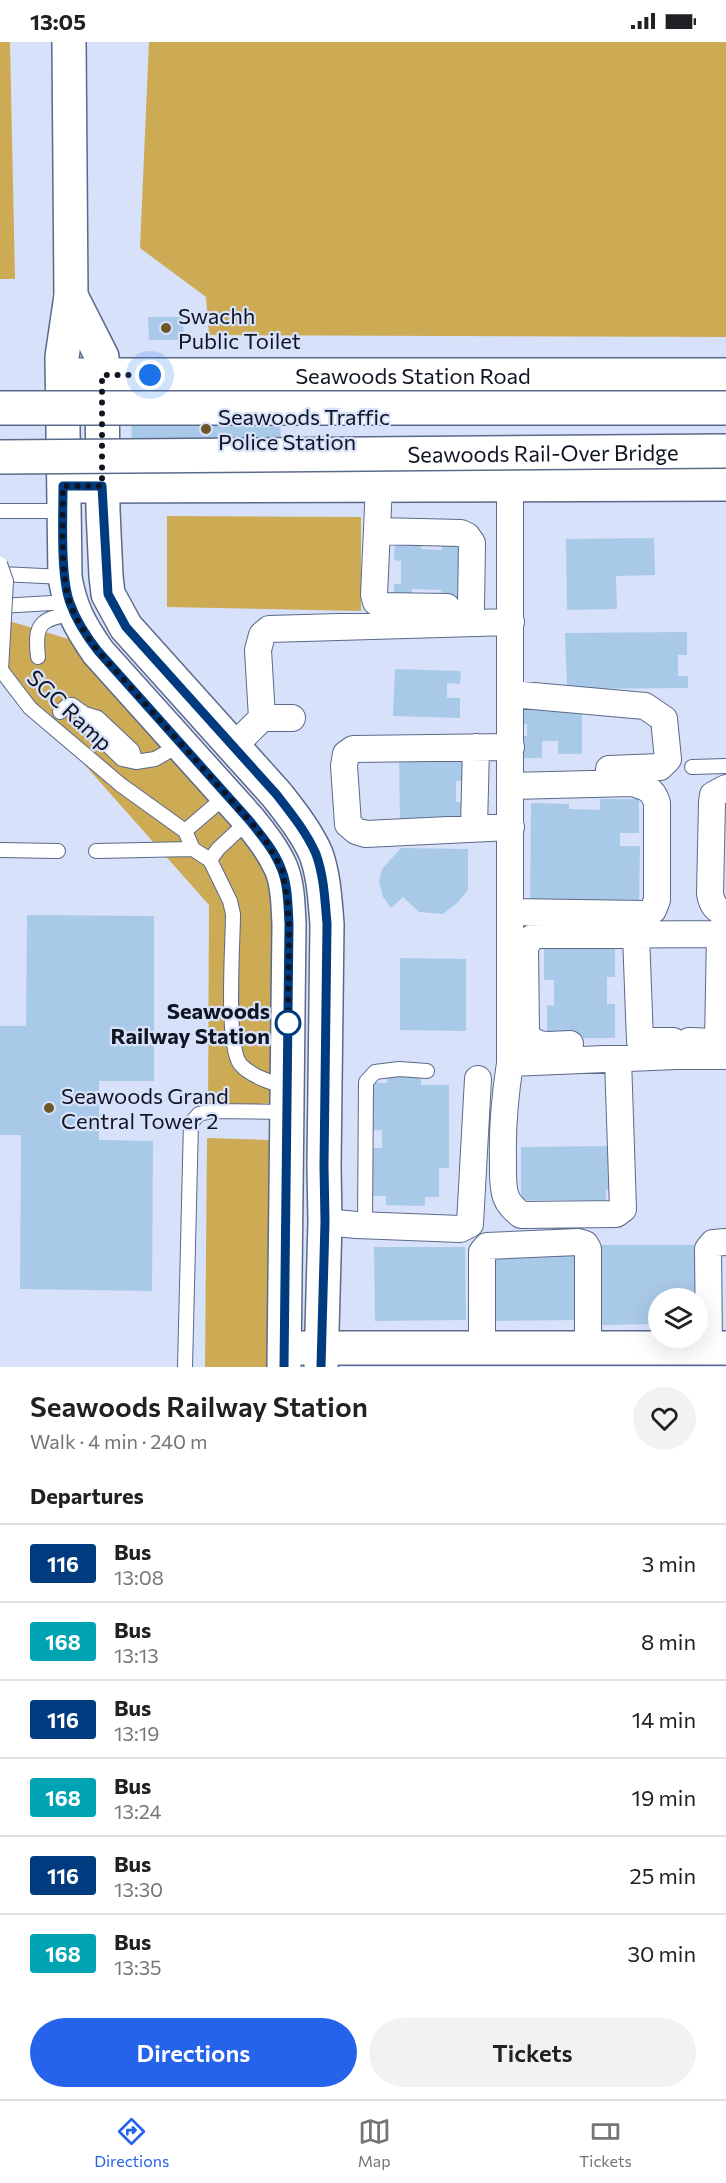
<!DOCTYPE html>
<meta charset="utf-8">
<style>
:root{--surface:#fff;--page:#f2f2f2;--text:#202124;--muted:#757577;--line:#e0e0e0;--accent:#2563eb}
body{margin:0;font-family:Commissioner,sans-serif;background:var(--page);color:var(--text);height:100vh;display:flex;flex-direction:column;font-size:22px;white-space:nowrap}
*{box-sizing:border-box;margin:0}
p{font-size:20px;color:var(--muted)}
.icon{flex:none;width:33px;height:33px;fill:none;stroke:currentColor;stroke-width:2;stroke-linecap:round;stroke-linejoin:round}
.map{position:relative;height:1325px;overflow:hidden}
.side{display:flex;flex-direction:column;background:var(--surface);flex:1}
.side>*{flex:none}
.badge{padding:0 12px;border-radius:4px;font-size:21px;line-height:39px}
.fabs{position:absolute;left:648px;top:1246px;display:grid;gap:12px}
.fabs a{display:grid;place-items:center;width:60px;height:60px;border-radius:50%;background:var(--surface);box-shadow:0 6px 24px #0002;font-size:30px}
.you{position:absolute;width:30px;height:30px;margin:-15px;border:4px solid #fff;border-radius:50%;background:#1a73e8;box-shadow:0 0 0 9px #1a73e833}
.map>.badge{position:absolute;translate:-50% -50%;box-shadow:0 0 0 3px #fff}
h2{padding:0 30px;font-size:22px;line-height:54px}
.round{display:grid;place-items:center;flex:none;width:63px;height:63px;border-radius:32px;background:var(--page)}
.head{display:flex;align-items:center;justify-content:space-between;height:102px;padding:0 30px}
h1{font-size:28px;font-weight:600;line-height:45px}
.cta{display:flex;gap:12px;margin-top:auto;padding:12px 30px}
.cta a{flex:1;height:69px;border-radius:36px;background:var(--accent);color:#fff;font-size:24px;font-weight:600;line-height:69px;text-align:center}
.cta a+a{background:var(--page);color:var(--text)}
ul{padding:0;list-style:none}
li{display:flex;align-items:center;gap:18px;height:78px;padding:0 30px;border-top:2px solid var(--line)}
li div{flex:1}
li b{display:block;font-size:22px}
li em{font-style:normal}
li .badge{min-width:66px;font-weight:700;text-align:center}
.status{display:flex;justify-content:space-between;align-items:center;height:42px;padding:0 30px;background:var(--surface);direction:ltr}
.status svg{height:16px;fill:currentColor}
.dock{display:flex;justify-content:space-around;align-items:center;height:84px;border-top:2px solid var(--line);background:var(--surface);font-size:16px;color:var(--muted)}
.dock a{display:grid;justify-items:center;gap:3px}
.dock .selected{color:var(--accent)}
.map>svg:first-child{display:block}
</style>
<div class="status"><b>13:05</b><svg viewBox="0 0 49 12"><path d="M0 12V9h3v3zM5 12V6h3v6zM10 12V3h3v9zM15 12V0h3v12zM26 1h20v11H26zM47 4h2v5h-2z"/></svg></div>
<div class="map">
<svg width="726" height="1325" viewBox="0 0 726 1325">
<rect width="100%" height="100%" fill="#d7e1f9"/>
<path fill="#cdab55" d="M0,0H10L15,237H0Z
M149,0H726V295L209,293L206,255L140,206Z
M167,474L361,475V569L167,565Z
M6,578L75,599L247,796L270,832L275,857L272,1061L208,1065L209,863L6,634Z
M207,1096L273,1098L271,1325H205Z"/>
<path fill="#a9c9e9" d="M148,275H183L184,298H149Z
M280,343L281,431L132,432L131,344Z
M395,495L422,496L421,507L442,508V496L465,497L464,522H459L458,540H464V561L441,560V548L412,547V560L394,559V542H401V519L394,518Z
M654,496L655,533L616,534L617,567L567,568L566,497Z
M687,590V613H678V634H688V646L567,647L565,591Z
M395,627L461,629L460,642L447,641V656H460V676L393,674Z
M516,658L582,666V712H558V699H542V716H516V694H527V682H516Z
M399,714H470V739H456V760H470L471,778L400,779Z
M600,757H639V791H620V804H640L639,866L530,864L531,761L569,762V767L600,768Z
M401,806L468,807V848L458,860L443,872L419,870L403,855L391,866L383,855L379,840L382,827Z
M27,873L154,874V1039H99V1098L153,1099L152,1249L20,1247L21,1093H0V984H26Z
M544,902H615V935H607V962H615V996H547V963L554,964V938H544Z
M400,916L466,917V989L400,988Z
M387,1031L421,1032V1043H449V1126H439V1155H425V1164L386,1163V1154H373V1106H382V1088H373V1041H387Z
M613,1104L614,1147L606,1148V1158H521V1105Z
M597,1203H702L698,1257H658V1282L598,1283Z
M374,1205H465L466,1278L375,1279Z
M577,1207L579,1278L492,1279L491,1208Z"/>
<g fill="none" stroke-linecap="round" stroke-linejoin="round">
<defs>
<path id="service" d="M0,469H63
M0,532L65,535
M0,564L69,560
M38,615C34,580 41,577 75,571
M60,670L68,663H72L85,672L98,676L132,708L136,720
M85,672L89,685L122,717L136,720L155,717L181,702
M692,725L726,724
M121,743L185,789L193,807
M185,789L227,753
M0,808L58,809
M96,809L193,807L210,818L230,859L233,872C233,900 225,1006 241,1023C252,1035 273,1041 287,1045
M210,818L218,807L249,778
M365,1183L366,1040L375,1030L399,1027L427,1029
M185,1325L191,1081L199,1072L211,1069L287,1070"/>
<path id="minor" d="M379,443L374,553L376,560L382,564L447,565
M510,443V1021L676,1014H726
M377,489L461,491L467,494L472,501L471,565
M511,652L645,664L664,677L668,717L660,725L609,727
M262,676H292
M233,705L262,676L258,608L262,593L269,587L511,580
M511,705L353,707L346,712L344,724L348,782L356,789L366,792L511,785
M511,744L632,741C646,745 653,747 657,761V858L653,868L644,872L511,870
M726,746L713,753L712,760L710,852C712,863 716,868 726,872
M474,786L476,705
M636,893L640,999H673
M689,999L718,1000L720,892
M570,1002C553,1002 535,1008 526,991L525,905L530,897L537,893L726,892
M510,1021C505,1054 502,1085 503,1118C503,1130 502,1144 506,1155C509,1163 515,1168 521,1173L616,1172L623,1167L618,1017
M325,1180L357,1183L460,1187L470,1182L478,1037
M709,1306L708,1207L713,1201L726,1200
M482,1307V1210L487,1204L578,1200L585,1202L588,1207V1306"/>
<path id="tertiary" d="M285,1306H726"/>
<g id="secondary">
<path d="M69,0L71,254L62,315L65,535C70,566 80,584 98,610L249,778C261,793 273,808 281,826C288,843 288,864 289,882L284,1325"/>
<path d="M71,254L102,315L103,469L106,534L108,552L126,585L277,753C291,771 307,791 316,812C324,834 325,859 327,882L324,1124L325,1180L321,1325"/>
<path id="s1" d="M79,333H726"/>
<path d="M80,444L726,442"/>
</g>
</defs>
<use href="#service" stroke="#5b698b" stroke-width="16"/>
<use href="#minor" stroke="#5b698b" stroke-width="28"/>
<use href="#tertiary" stroke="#5b698b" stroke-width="36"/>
<use href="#secondary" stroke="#5b698b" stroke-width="36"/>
<use href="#service" stroke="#fff" stroke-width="14"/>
<use href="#minor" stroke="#fff" stroke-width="26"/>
<use href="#tertiary" stroke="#fff" stroke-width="33"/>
<use href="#secondary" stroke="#fff" stroke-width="33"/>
<defs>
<path id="service-bridge" d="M0,522L6,539L1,628L30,666L121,743"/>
<g id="secondary-bridge">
<path d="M0,366H726"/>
<path id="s2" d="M0,415L726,409"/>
</g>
</defs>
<use href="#service-bridge" stroke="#5b698b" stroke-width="16" stroke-linecap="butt"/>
<use href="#secondary-bridge" stroke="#5b698b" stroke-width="36" stroke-linecap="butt"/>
<use href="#service-bridge" stroke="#fff" stroke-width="14"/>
<use href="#secondary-bridge" stroke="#fff" stroke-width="33"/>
</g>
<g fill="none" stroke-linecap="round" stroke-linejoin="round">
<defs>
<path id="line" d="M284,1325L289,882C288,864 288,842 281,826C274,808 261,793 249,778L98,609C87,595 76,578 70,561C60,534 63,474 63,444H102L108,552L126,585L277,753C291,771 307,791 316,812C324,834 325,859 327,882L324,1124L325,1180L321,1325"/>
</defs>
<use href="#line" stroke="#fff" stroke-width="14"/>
<use href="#line" stroke="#003b80" stroke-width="9"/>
<path stroke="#0f1522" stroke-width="6" stroke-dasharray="0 10.8" d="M150,333H102V444H63C63,474 60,534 70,561C76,578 87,595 98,609L249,778L266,799L282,827L287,855L289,882L288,981"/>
</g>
<g fill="#6b5826" stroke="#d7e1f9" stroke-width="2">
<circle cx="166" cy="286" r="6"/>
<circle cx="206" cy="387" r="6"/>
<circle cx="49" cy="1066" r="6"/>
</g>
<circle fill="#fff" stroke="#003b80" stroke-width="3" cx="288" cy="981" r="12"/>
<g text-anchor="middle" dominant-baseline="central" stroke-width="4.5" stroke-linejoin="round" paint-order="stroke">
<g font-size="22" fill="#0f1522" stroke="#d7e1f9" text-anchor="start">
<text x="178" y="273">Swachh<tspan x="178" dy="25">Public Toilet</tspan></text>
<text x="218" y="374">Seawoods Traffic<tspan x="218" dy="25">Police Station</tspan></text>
<text x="61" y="1053">Seawoods Grand<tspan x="61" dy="25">Central Tower 2</tspan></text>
</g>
<g font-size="22" fill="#0f1522" stroke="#d7e1f9">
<text stroke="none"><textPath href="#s1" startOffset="334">Seawoods Station Road</textPath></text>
<text stroke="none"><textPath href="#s2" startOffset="543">Seawoods Rail-Over Bridge</textPath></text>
<text transform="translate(70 668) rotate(43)">SGC Ramp</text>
</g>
<g font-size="22" font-weight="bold" fill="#0f1522" stroke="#d7e1f9" text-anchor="end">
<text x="270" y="968">Seawoods<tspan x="270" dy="25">Railway Station</tspan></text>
</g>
</g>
</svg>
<div class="fabs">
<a><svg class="icon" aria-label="layers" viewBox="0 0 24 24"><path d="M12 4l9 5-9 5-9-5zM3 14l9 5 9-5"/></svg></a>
</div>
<div class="you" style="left:150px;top:333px"></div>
</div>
<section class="side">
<div class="head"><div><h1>Seawoods Railway Station</h1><p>Walk · 4 min · 240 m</p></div><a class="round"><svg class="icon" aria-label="heart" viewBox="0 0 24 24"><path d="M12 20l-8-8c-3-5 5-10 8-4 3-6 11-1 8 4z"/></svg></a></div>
<h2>Departures</h2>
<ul>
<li><span class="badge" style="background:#003b80;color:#fff">116</span><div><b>Bus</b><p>13:08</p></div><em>3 min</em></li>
<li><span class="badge" style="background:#00a3b4;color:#fff">168</span><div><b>Bus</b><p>13:13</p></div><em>8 min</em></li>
<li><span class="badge" style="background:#003b80;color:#fff">116</span><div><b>Bus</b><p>13:19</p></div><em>14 min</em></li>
<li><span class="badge" style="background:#00a3b4;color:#fff">168</span><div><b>Bus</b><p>13:24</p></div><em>19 min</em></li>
<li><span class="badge" style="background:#003b80;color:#fff">116</span><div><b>Bus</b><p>13:30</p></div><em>25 min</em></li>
<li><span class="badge" style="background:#00a3b4;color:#fff">168</span><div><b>Bus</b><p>13:35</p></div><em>30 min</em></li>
</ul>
<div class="cta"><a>Directions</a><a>Tickets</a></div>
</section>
<nav class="dock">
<a class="selected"><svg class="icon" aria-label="directions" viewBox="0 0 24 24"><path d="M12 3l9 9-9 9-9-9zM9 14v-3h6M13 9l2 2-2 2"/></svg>Directions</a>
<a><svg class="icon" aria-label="map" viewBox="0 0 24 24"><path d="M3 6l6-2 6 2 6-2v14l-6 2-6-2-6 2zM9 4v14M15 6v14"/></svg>Map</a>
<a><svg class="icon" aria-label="tickets" viewBox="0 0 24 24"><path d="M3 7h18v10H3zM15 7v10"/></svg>Tickets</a>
</nav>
